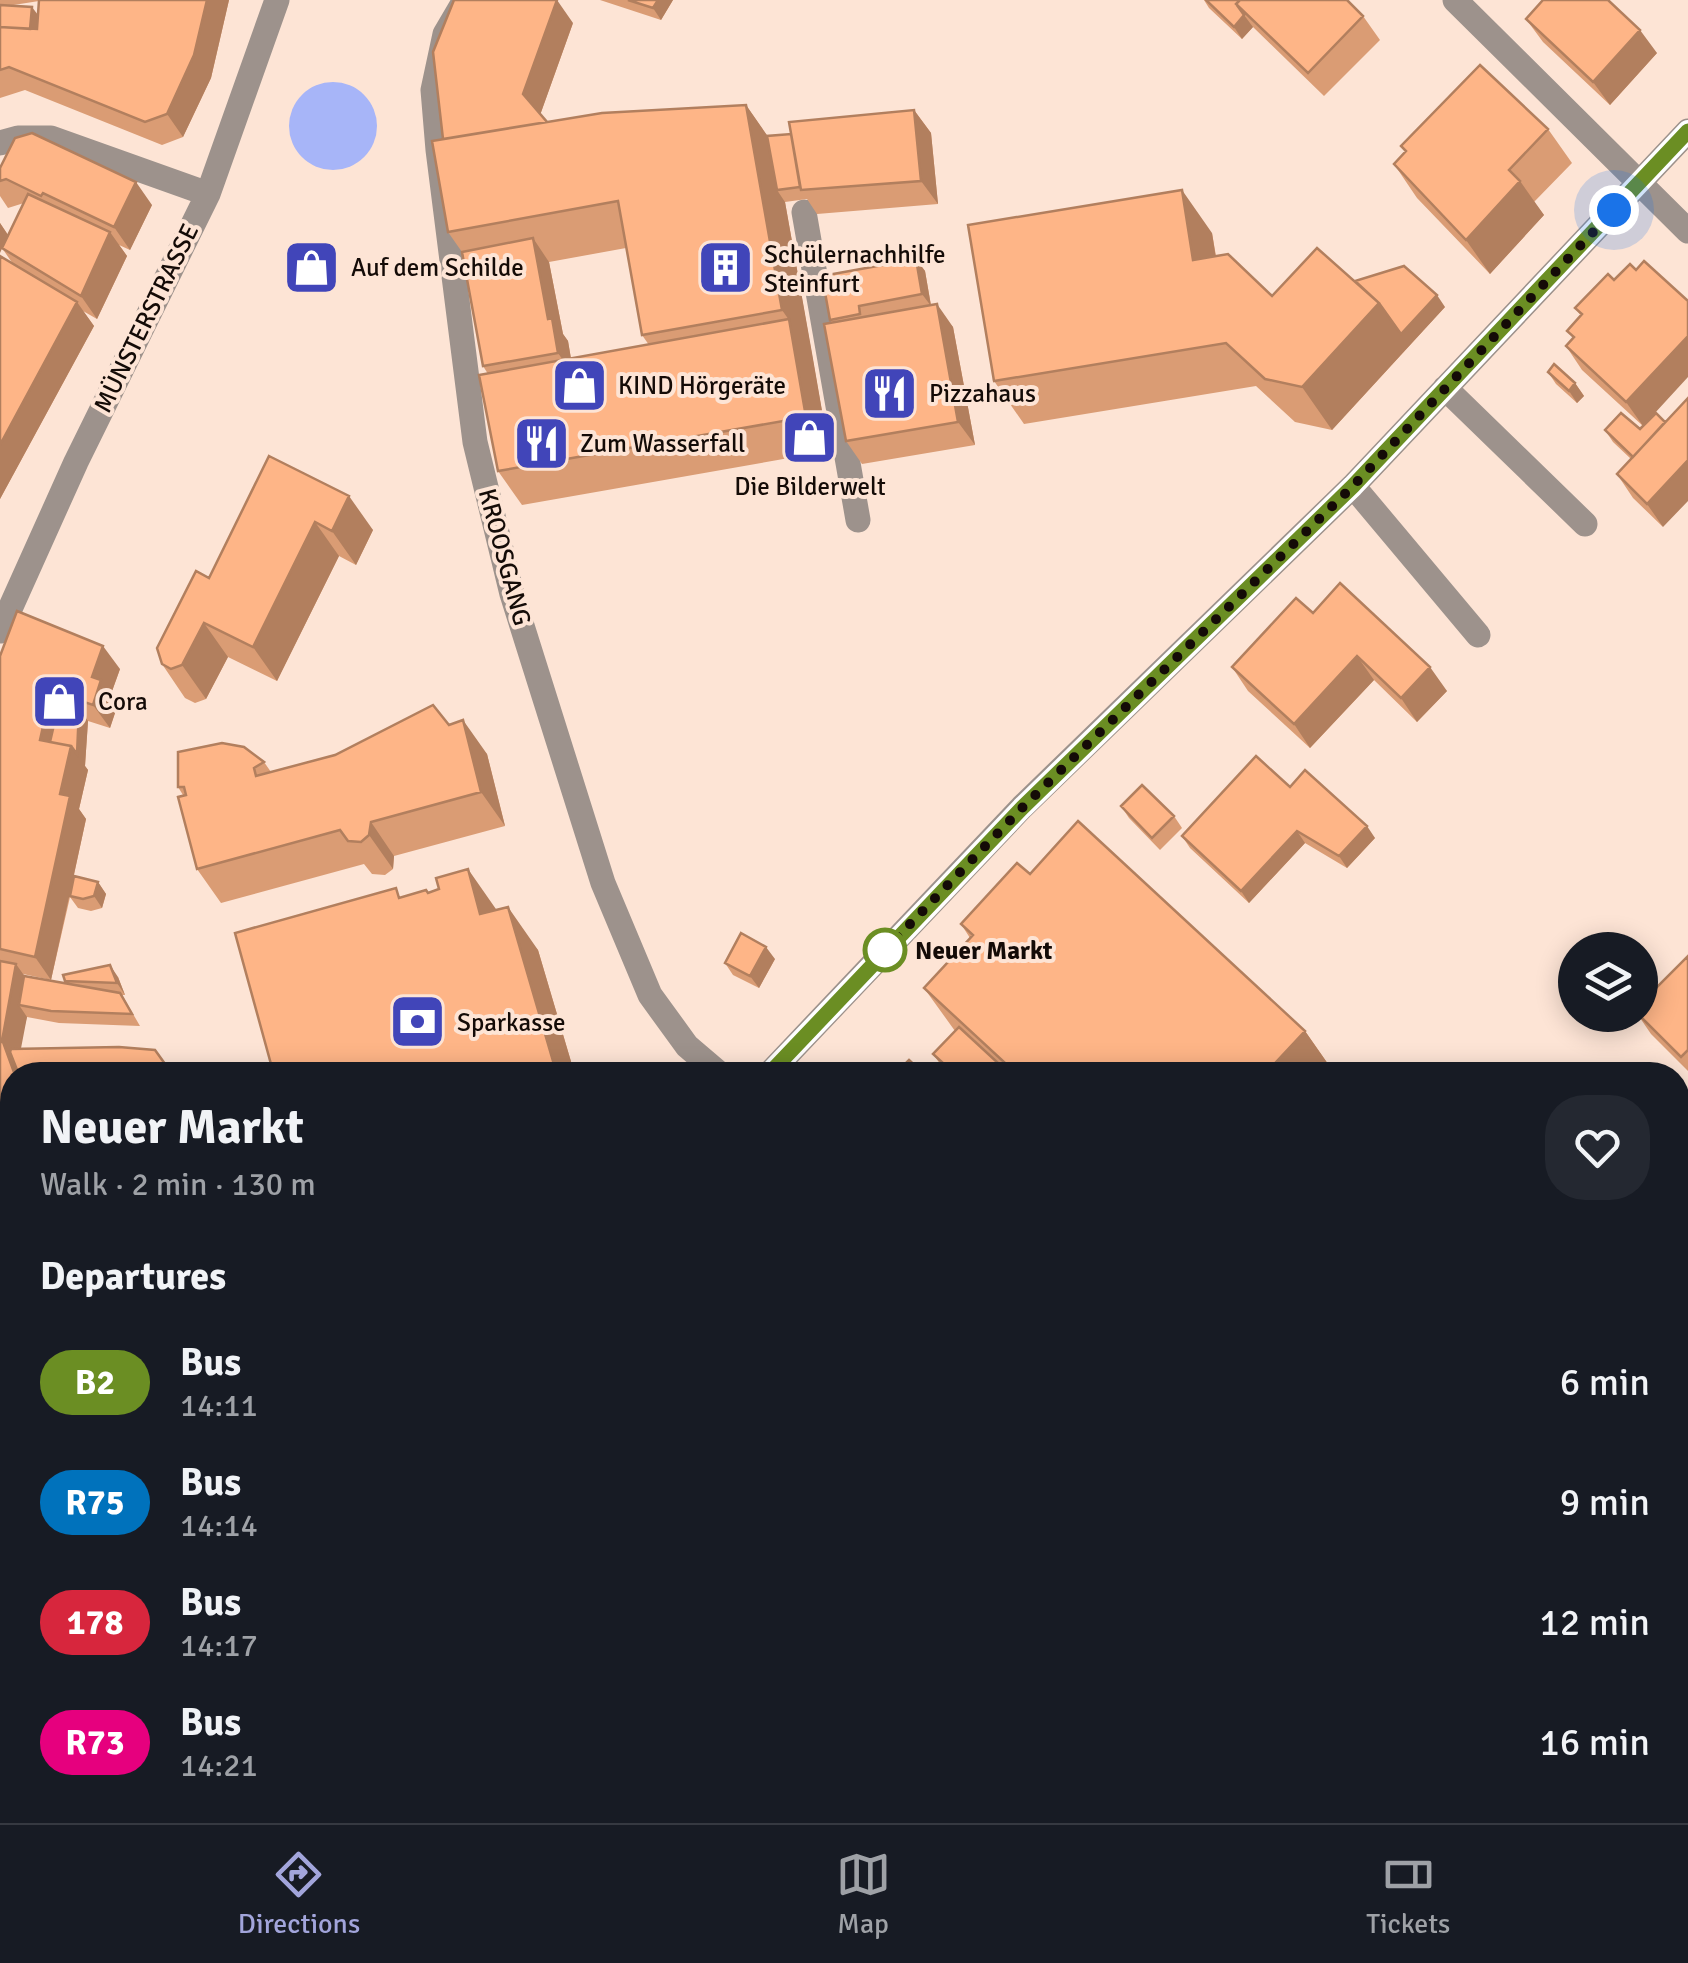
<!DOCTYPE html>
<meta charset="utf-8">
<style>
:root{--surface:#171b24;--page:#242831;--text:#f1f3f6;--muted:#9ea1a6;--line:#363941;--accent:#a2a5db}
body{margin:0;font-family:Signika,sans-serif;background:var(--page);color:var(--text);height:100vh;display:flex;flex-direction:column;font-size:38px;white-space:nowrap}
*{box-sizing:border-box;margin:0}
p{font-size:32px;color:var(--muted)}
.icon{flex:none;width:55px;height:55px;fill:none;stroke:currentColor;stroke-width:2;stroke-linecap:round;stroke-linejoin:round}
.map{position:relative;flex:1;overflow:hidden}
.sheet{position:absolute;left:0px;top:1062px;width:1690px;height:762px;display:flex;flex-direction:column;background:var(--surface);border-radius:40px 40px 0 0;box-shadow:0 5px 25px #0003}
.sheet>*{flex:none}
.badge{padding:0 20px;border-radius:32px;font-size:35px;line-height:65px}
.fabs{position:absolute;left:1558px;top:932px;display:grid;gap:20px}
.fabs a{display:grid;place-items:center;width:100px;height:100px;border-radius:50%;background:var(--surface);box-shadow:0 5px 25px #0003;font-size:50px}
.you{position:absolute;width:50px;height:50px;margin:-25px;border:8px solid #fff;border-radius:50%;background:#1a73e8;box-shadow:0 0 0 15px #1a73e833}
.map>.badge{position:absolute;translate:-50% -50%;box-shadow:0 0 0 5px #fff}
h2{padding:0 40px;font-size:38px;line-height:90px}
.round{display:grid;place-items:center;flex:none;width:105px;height:105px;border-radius:40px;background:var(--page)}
.headline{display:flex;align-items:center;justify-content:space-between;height:170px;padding:0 40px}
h1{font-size:48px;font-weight:700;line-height:75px}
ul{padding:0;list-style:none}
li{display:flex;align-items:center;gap:30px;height:120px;padding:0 40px}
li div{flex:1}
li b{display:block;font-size:38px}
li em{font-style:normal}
li .badge{min-width:110px;font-weight:700;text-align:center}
.menu{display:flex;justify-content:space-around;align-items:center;height:140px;border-top:2px solid var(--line);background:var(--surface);font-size:28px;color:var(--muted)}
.menu a{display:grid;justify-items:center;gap:5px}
.menu .on{color:var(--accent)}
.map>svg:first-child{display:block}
</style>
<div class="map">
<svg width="1688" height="1823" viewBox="0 0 1688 1823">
<rect width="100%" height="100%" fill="#fde4d5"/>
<path fill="#a7b5f8" d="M289 126a44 44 0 1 1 88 0a44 44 0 1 1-88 0Z"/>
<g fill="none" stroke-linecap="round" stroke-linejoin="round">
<path stroke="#9d928c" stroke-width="25" d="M465,0L445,34L433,90L438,150L475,442L512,594L603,883L650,995L687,1046L721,1075
M1455,0L1688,231
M0,143L18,138H51L208,194
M804,212L858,520
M1445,388L1585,524
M1353,486L1478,635
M0,631L76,462L208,194L277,0
M768,1075L1022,807L1353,486L1688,131
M1678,1646L1688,1634
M1678,1732L1688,1738
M307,1823L322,1812
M1559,1823L1563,1812"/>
</g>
<path fill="#da9c74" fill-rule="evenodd" d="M0,0H229L211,78L183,137L162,145L25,90L0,98ZM39,1L38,16L7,6Z
M600,0H673L661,20Z
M1204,0H1347L1363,16L1380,40L1324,96L1253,27L1242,39L1209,8Z
M1526,19L1657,53L1610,105L1543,42Z
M573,23L540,115L547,122L746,105L767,136L791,134L914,110L931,133L938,204L817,214L807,199L785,202L829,451L522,505L498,471L488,374L483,366L462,252L448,232L443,139ZM626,248L642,335L649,345L571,359L568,341L563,334L549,262Z
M1548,129L1572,163L1534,202L1544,215L1490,274L1417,198L1394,164L1405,152L1401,146Z
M0,168L152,205L130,250L119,245L127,256L97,319L83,311L94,326L0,499V255L13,264L2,248L0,223L8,235L24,203L8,208L0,196Z
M1212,233L1216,256L1272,296L1355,281L1445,307L1332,430L1295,422L1256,386L1024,424L994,381Z
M916,259L925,271L931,305L953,327L975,445L862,464L846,441L832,323L830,320Z
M1608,274L1643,426L1582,370L1566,346L1573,338L1567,331L1581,316L1575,308Z
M1548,372L1575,383L1584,396L1577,403L1556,384Z
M1621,413L1663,527L1633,498L1617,474L1631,459L1613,442L1605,430Z
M269,456L373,530L356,565L339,556L277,681L228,657L206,699L195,703L185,698L162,664L209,578Z
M1313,613L1447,691L1417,722L1374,680L1310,748L1248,691L1232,667Z
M0,656L120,669L111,694L118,704L110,728L88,721L85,766L88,770L79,809L86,819L72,884L98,882L106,894L102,908L91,911L78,908L70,897L51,980L23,974L24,976L66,983L65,981L118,977L125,995H122L140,1026L59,1023L27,1017L12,1075V1201L0,1199Z
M449,725L487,754L505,826L394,856L393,869L385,875L372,874L364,864L221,903L197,869L183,795L178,787L264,762L271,772Z
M1290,787L1375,838L1347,868L1305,843L1249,903L1190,848L1182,836Z
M1121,806L1174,816L1182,828L1160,850L1129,818Z
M1030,874L1305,1031L1335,1074L948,1075L933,1054L955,1031L924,988L970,938L961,924Z
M428,893L496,910L538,950L575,1075H274L402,897Z
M1688,956V1071L1651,1034L1638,1015H1640Z
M775,959L759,988L733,975L725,963Z
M1678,1143L1688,1158V1162L1678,1173Z
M1678,1200L1688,1206V1286L1678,1276Z
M1688,1372V1424L1678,1414V1383Z
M0,1429L12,1449V1770L0,1771Z
M123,1812H149L131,1823Z
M1589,1812H1678L1688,1823H1606Z"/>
<path fill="#b27f5e" d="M207,0H229L211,78L183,137L167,114Z
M557,0L573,23L539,118L523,94Z
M658,0H673L661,20L653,8Z
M32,7L41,19L38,52L29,40Z
M1244,15L1253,27L1242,39L1234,27Z
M1640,30L1657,53L1610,105L1593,82Z
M746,105L776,148L777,190L785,202L812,353L782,310Z
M914,110L931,133L938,204L921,181Z
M1520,181L1544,215L1490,274L1466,240Z
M136,182L152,205L130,250L114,227Z
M1182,190L1212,233L1223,303L1193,260Z
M0,223L8,235L0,253Z
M110,232L127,256L97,319L81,296Z
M533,238L549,262L563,334L568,341L574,376L558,353L548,319Z
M916,259L925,271L931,306L922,294Z
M1437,295L1445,307L1332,430L1302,387L1379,303Z
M77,302L94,326L0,499V445Z
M937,304L953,327L975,445L958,422Z
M789,319L812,353L829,451L806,417Z
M1688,336V377L1643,426L1626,402Z
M1575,383L1584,396L1577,403L1569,391Z
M1688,460V501L1663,527L1647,504Z
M349,496L373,530L356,565L332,531Z
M315,522L339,556L277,681L253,647Z
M204,623L228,657L206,699L182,665Z
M103,646L120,669L111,694L118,704L110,728L93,705L92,677Z
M1357,656L1374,680L1310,748L1294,724Z
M1430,667L1447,691L1417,722L1401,698Z
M51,691L68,715L48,751L40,740Z
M79,709L88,721L85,766L88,770L79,809L86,819L51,980L35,957L60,794Z
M463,720L487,754L505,826L481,792Z
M371,822L394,856L393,869L369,835Z
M1367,826L1375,838L1347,868L1339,856Z
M1297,831L1305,843L1249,903L1241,891Z
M468,869L498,912L480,914Z
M98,882L106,894L102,908L94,896Z
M508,907L538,950L575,1075H560L555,1068Z
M766,947L775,959L759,988L750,976Z
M16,964L33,988L19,1005L27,1017L18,1064L26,1075H15L2,1041Z
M110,965L118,977L125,995L117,983Z
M1305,1031L1335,1074L1264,1075Z
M12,1133V1178L7,1170Z
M0,1354L2,1404L0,1401Z
M0,1429L12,1446V1700L4,1589Z
M1688,1507V1547L1678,1532V1518Z
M1688,1785V1823H1667L1672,1812H1678V1804Z
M490,1812H538L534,1823H486Z"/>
<path fill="#feb587" stroke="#b27f5e" stroke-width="2.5" d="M39,0H207L194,55L167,114L145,122L9,67L0,70V27L37,29Z
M454,0H557L523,94L547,122L443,139L433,52Z
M628,0H658L653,8Z
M1206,0H1240L1236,4L1244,15L1234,27Z
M1240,0H1347L1363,16L1308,73L1236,4Z
M1543,0H1608L1640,30L1593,82L1526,19Z
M0,5L32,7L30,29L0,27Z
M1480,65L1548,129L1509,170L1520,181L1466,240L1394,164L1406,151L1401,146Z
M746,105L782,310L642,335L618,201L448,232L432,141L602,113Z
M914,110L921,181L801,190L789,122Z
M32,133L136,182L114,227L43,193L41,196L6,179L0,181V168L15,138Z
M791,134L800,187L777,190L767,136Z
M1182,190L1193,260L1228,254L1272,296L1317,248L1379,303L1302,387L1265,379L1226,343L994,381L968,225Z
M28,194L110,232L81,296L2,248Z
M533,238L548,319L552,318L558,353L483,366L462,252Z
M0,256L77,302L0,445Z
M916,259L922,294L859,306L860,314L830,320L822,276Z
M1644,261L1688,301V336L1626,402L1566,346L1574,337L1567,331L1582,314L1575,308L1608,274L1614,280L1630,264L1636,270Z
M1404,266L1437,295L1401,334L1379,303L1355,281Z
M937,304L958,422L846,441L824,324Z
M789,319L806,417L498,471L479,375Z
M1554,364L1575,383L1569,391L1548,372Z
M1688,398V460L1647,504L1617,474Z
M1621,413L1640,429L1656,413L1665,422L1633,457L1605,430Z
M269,456L349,496L332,531L315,522L253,647L204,623L182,665L171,669L162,664L157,648L196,571L209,578Z
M1340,583L1430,667L1401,698L1357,656L1294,724L1232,667L1296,598L1313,613Z
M17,611L103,646L92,677L101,680L93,705L51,691L40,740L71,746L60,794L70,796L35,957L0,949V656Z
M59,703L79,709L77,754L71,746L50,742Z
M433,705L449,725L463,720L481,792L371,822L369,835L361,842L348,841L340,830L197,869L178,797L186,795L184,787H178V752L222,743L244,747L264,762L254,768L256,776L335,755Z
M1256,756L1290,787L1305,770L1367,826L1339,856L1297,831L1241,891L1182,836Z
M1142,785L1174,816L1152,838L1121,806Z
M1078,821L1305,1031L1264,1075H1018L924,988L973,935L961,924L1017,863L1030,874Z
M468,869L480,914L508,907L555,1068L529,1075H274L235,933L396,888L399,898L426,890L428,893L439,889L436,878Z
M74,876L98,882L94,896L83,899L70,896Z
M741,933L766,947L750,976L725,963Z
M1688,956V1050L1681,1057L1639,1015L1640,1004Z
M0,961L16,964L2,1041H0Z
M110,965L117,983L65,981L63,975Z
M24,976L120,993L132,1014L51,1011L19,1005Z
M959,1027L1011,1075H956L933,1054Z
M0,1042H3L15,1075H12V1133L7,1170L0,1169Z
M119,1047L155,1050L173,1075H19L10,1052L11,1049Z
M909,1060L925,1075H894Z
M1605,1069L1611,1075H1599Z
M1679,1198L1688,1206V1282L1678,1272V1200Z
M1688,1372V1420L1678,1410V1383Z
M1678,1454L1688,1464V1507L1678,1518Z
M0,1471L11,1599L4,1589H0Z
M0,1589H4L12,1700V1734L0,1736Z
M1678,1758L1688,1764V1785L1678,1804Z
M347,1812H490L486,1823H338Z
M1330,1812H1351L1375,1823H1326Z
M1613,1812H1672L1667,1823H1632Z"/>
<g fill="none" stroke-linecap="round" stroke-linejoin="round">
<defs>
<path id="line" d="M768,1075L1022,808L1353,486L1688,131"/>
</defs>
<use href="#line" stroke="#fff" stroke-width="22"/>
<use href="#line" stroke="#6b8e23" stroke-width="15"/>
<path stroke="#140b07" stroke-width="10" stroke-dasharray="0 18" d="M885,950L1022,808L1353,486L1614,210"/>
</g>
<defs>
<symbol id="shop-square" viewBox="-11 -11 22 22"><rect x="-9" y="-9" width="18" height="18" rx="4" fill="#4145b9" stroke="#fde4d5"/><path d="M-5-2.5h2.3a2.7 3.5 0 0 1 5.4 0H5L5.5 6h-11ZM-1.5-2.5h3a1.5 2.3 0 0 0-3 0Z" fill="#fff"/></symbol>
<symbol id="building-square" viewBox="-11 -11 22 22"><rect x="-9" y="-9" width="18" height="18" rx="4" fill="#4145b9" stroke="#fde4d5"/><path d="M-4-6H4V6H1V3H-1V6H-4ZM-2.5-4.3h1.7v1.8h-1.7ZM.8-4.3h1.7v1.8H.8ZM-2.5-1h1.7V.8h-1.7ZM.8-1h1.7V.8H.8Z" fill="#fff"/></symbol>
<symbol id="restaurant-square" viewBox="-11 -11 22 22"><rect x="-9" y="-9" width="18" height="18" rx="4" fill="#4145b9" stroke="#fde4d5"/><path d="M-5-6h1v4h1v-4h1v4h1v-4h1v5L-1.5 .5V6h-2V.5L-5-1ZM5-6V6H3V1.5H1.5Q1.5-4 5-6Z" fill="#fff"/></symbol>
<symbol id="bank-square" viewBox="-11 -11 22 22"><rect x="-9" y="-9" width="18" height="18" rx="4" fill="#4145b9" stroke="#fde4d5"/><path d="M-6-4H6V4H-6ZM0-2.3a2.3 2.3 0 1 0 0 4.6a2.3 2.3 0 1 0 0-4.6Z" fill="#fff"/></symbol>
</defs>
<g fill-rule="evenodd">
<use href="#shop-square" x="280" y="236" width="63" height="63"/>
<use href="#building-square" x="694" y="236" width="63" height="63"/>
<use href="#shop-square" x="548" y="354" width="63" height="63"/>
<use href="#restaurant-square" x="858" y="362" width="63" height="63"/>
<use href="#shop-square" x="778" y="406" width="63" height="63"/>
<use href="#restaurant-square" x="510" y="412" width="63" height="63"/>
<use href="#shop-square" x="28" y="670" width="63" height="63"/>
<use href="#bank-square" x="386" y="990" width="63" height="63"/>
</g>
<circle fill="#fff" stroke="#6b8e23" stroke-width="5" cx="885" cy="950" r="20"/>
<g text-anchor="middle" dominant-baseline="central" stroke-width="8" stroke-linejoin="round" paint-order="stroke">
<g font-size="25" fill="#140b07" stroke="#fde4d5" text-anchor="start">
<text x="764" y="254">Schülernachhilfe<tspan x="764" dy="29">Steinfurt</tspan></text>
<text x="351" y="267">Auf dem Schilde</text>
<text x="618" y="385">KIND Hörgeräte</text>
<text x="929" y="393">Pizzahaus</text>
<text x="580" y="443">Zum Wasserfall</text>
<text x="810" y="486" text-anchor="middle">Die Bilderwelt</text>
<text x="98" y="701">Cora</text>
<text x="457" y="1022">Sparkasse</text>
</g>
<g font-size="25" fill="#140b07" stroke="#fde4d5">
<text transform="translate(146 318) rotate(-64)">MÜNSTERSTRASSE</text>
<text transform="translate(505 557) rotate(75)">KROOSGANG</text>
</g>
<g font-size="25" font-weight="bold" fill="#140b07" stroke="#fde4d5" text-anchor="start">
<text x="915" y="950">Neuer Markt</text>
</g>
</g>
</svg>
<div class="fabs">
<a><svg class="icon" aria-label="layers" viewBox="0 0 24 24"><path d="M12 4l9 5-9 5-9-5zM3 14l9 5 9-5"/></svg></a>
</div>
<div class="you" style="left:1614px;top:210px"></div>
<section class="sheet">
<div class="headline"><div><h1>Neuer Markt</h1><p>Walk · 2 min · 130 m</p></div><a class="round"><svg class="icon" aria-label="heart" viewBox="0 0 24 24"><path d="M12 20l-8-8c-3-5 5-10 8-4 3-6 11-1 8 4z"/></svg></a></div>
<h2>Departures</h2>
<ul>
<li><span class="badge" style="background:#6b8e23;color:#fff">B2</span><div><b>Bus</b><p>14:11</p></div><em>6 min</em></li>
<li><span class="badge" style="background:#0072bc;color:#fff">R75</span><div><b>Bus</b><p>14:14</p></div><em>9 min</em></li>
<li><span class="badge" style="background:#d7263d;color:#fff">178</span><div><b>Bus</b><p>14:17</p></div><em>12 min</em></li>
<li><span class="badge" style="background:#e6007e;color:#fff">R73</span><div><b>Bus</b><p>14:21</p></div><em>16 min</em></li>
</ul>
</section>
</div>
<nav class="menu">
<a class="on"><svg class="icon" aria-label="directions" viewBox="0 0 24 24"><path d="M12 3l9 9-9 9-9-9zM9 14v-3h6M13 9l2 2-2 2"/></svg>Directions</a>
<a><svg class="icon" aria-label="map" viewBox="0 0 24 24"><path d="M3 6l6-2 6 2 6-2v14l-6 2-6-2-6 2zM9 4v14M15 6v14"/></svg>Map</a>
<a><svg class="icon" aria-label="tickets" viewBox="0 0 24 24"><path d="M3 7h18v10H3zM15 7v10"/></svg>Tickets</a>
</nav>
